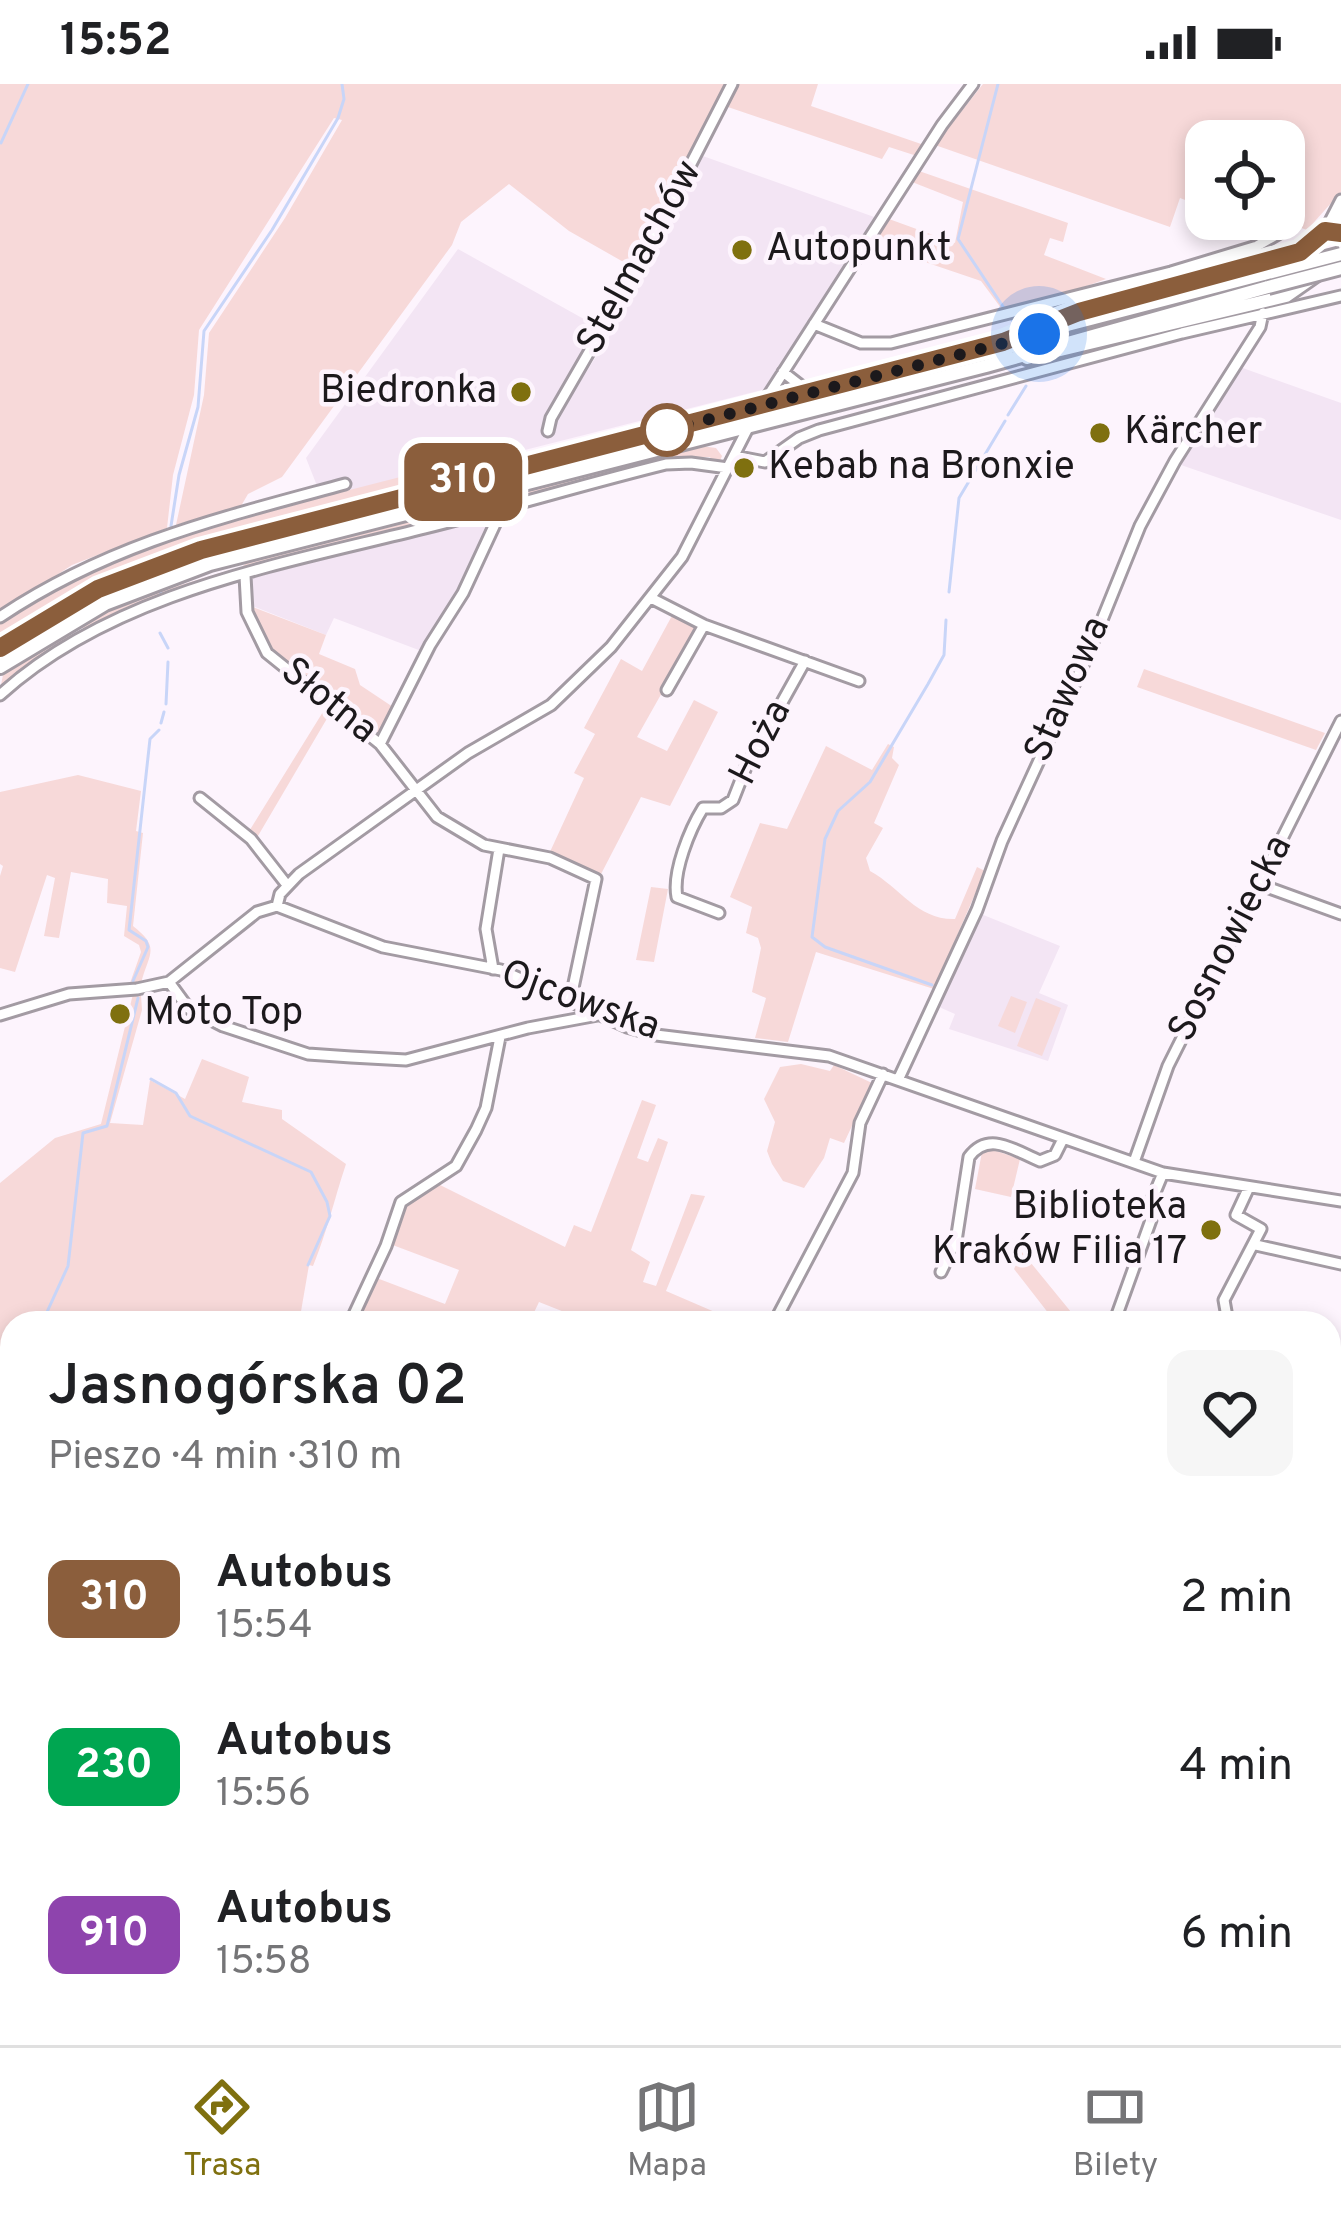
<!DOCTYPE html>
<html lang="pl">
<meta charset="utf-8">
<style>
:root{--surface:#fff;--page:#f6f6f6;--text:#202124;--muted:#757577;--line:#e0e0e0;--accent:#7f700f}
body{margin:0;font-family:Overpass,sans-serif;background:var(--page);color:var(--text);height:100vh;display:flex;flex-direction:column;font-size:45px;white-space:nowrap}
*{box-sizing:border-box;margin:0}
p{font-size:39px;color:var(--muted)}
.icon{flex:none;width:66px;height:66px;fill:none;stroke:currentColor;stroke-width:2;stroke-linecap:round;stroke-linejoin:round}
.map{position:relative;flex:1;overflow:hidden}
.side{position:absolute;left:0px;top:1227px;width:1341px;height:735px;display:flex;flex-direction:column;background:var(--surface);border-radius:36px 36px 0 0;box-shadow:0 6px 18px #0003}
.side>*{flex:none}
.badge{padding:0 24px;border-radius:18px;font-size:42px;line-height:78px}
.controls{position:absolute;left:1185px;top:36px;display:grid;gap:24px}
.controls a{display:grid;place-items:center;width:120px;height:120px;border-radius:24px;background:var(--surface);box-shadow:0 6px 18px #0003;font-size:60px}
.you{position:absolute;width:60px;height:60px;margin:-30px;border:9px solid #fff;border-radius:50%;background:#1a73e8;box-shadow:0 0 0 18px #1a73e833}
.map>.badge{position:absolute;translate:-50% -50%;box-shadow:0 0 0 6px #fff}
.round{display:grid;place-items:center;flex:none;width:126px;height:126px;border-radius:24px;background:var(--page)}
.overview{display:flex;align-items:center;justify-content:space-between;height:204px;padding:0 48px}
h1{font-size:57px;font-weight:600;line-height:90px}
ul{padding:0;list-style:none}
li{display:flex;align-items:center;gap:36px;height:168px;padding:0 48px}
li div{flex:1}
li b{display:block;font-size:45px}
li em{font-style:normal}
li .badge{min-width:132px;font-weight:700;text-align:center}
.status{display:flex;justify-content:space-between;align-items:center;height:84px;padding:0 60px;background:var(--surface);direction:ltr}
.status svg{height:33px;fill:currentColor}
.tab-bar{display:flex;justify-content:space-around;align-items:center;height:168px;border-top:3px solid var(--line);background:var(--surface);font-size:33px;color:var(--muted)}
.tab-bar a{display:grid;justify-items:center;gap:6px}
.tab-bar .on{color:var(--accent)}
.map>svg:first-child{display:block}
</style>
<div class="status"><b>15:52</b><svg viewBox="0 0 49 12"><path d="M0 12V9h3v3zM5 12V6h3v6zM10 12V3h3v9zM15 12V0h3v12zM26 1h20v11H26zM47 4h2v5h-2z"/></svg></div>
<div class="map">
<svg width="1341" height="1961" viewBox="0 0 1341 1961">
<rect width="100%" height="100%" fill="#fdf4fd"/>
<path fill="#f3e5f4" d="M700,71L877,134L766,305L323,417L306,374L458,165L600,244L571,297L578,301L611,249L609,240Z
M1240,283L1341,319V436L1181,381Z
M493,431L497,434L461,509L424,568L334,534L326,551L250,521L252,494Z
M981,830L1060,862L1039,909L1068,921L1048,977L949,945L955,930L939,923Z"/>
<path fill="#f7d9d9" d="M0,0H728L634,184L569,147L509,100L461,138L452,161L282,393L248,410L241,422L176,441L204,311L209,249L285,134L342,36L334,34L199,246L194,311L173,391L167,444L72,481L0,529Z
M736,0H818L811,22L924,61L917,72L889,63L882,75L725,22Z
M983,0H1341V108L1307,146L1276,135H1284V57H1206V124L1180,114L1170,143L935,61Z
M919,87L1068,139L1063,158L1050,154L1044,171L1106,195L1023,225L1021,219L1001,224L981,197L872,160L889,135L955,159L963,118L912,98Z
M701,362L716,364L722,372L719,379H713L710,373L676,374L242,483L246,479Z
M494,369L498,371L488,380C322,425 143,454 0,554V536L50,504L158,455Z
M230,486L235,490L87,546L79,542L138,514Z
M250,522L326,551L319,570L355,585L360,601L393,623L381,650L376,652L269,566Z
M674,528L699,543L637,653L667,667L694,616L718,628L670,722L641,713L600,792L549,770L584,694L574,689L595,650L584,644L621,575L642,587Z
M73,551V555L0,606L3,591L59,554Z
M1144,585L1325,649L1316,666L1137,603Z
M326,623L332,626L255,757L248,749Z
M888,660L894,663L892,674L899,681L874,739L883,744L866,774L870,787C901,804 917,836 955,835L977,783L985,787L934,905L816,868L788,958L755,954L766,914L752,908L761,864L758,854L746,849L752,823L730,813L760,739L787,745L826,662L872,686Z
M78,691L141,707L136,747L143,749L133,842C161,864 149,869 141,899L129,902L141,868L139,861L124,852L127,822L107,819L108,795L71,788L59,854L44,852L55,794L47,791L15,888L0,884V792L3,782L0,780V708Z
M651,803L668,805L654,878L636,876Z
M133,910L141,911L142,926L110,1039L143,1041L150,996L185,1015L202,975L249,993L242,1018L282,1026V1035L346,1080C334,1116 327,1148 313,1182L309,1181L299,1239H12V1473L0,1472V1099L55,1054L101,1040Z
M1011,912L1027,918L1015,949L998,942Z
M1036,914L1061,924L1042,972L1017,962Z
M801,980L830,987L834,981L872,999L844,1059L830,1054L824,1074L804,1104L783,1097L772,1080L767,1067L775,1038L764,1015L780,983Z
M642,1016L656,1021L637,1074L648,1078L658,1054L668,1058L631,1166L650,1178L643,1198L656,1202L691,1110L705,1112L666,1207L731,1235L729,1239H592L539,1218L529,1239H371L358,1233L374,1193L445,1220L459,1186L390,1160C402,1125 404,1117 438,1100L565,1163L574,1141L591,1148Z
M993,1066L1020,1075L1011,1113L975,1105L982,1068Z
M1022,1168L1080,1239H1056L1014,1185Z
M1341,1798V1850L1329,1863V1812Z
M183,1950H300L307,1961H175Z
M986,1950H1145L1135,1961H974Z"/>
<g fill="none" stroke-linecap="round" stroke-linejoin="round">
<path stroke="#c8d5f8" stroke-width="3" d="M998,0L958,155L1006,227
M1,59L28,0
M1011,234L1016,243
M1026,282L1027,285
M1008,331L1026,302
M171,442L179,391L198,323L204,247L272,146L338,34L344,15L342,0
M949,508L959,414L1005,337
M160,513L161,507
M160,549L168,564
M166,620L168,578
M161,639L164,628
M133,897L148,863L146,857L129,846L150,655L159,646
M932,901L825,863L812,853L825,755L838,727L870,698L928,600L944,571L946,536
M151,995L176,1009L190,1032L311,1088L327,1118L330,1132L308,1181
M42,1239L68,1182L83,1049L107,1042L138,914
M12,1303L3,1331L12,1405
M7,1594L12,1582"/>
<defs>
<path id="minor" d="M1325,147L1341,116
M1340,148L1341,129
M1308,169L1310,158L1319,150L1341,149
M814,240L861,259H891L1171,188L1257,162L1278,150
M783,288L801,302L814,306
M548,347L551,334L637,185L732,0
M734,372L765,378L799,354L819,346L1182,249L1341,212
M245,492L247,528L267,569L380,660L437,733L484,761L550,774L596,795L570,918
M651,514L704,541L859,597
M0,533C109,460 220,434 345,400
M667,606L704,541
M0,611C113,508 282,480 425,444C506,424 585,400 666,380L691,379L728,384
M380,660L430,561L463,509L502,425
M200,714L251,755L287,801
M1261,801L1341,830
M277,822L280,810L299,790L468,669L551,621L611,563L682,473L750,340L942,41L973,0
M719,829L677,813C672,788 690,745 703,724H721L733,716L746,683L805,577
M493,885L486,845L499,765
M169,898L188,924L223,942L308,970L351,973L406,976L528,944L598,931
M0,931L69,910L137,905L169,898L257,828L277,822L383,863L501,886L627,943L656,951L829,972L1163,1089L1341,1117
M898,996L977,826L1002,757L1089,568L1140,442L1175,377L1260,243L1263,229
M1134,1078L1168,982L1341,637
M1256,1161L1341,1180
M941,1188L956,1157L969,1073C989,1046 1015,1067 1040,1077L1055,1071L1063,1055
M350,1239L386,1162L401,1118L456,1082L476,1046L486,1024L500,953
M774,1239L853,1089L860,1039L883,990
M1114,1239L1151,1136L1148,1125L1163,1089
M1239,1239L1227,1233L1224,1216L1261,1145L1236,1131L1249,1103
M1329,1314L1341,1324
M0,1575L5,1505
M0,1692V1738
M343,1950L355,1953L359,1950
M410,1950L418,1961
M553,1950L556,1953
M586,1950L592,1961
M1306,1950L1315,1961
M99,1961L111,1950"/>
<path id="major" d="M1032,245L1308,166
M1027,274L1286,212L1316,191
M0,564L98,505L201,466L1264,190
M0,583L105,520L210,480L986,282L1268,203
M1329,1632L1341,1622
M1329,1646L1341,1636
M933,1961L945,1950
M954,1961L966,1950"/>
</defs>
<use href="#minor" stroke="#a39ba3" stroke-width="15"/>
<use href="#major" stroke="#a39ba3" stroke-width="18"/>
<use href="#minor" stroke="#fff" stroke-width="9"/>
<use href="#major" stroke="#fff" stroke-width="12"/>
<defs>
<path id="major-bridge" d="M1264,190L1341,170
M1268,203L1341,184"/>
</defs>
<use href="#major-bridge" stroke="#a39ba3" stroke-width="18" stroke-linecap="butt"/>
<use href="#major-bridge" stroke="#fff" stroke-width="12"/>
</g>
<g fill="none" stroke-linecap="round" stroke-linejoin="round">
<defs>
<path id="line" d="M0,564L98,505L201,466L1003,258L1079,228L1300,168L1325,147L1341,149"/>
</defs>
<use href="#line" stroke="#fff" stroke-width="27"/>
<use href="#line" stroke="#8b5e3c" stroke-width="18"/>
<path stroke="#1c191c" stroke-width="12" stroke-dasharray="0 21.6" d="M667,346L1039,250"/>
</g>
<g fill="#7f700f" stroke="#fdf4fd" stroke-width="4.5">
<circle cx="742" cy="166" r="12"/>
<circle cx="521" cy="308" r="12"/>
<circle cx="1100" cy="349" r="12"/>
<circle cx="744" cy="384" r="12"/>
<circle cx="120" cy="930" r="12"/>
<circle cx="1211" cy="1146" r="12"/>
</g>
<circle fill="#fff" stroke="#8b5e3c" stroke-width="6" cx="667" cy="346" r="24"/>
<g text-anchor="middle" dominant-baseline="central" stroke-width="9" stroke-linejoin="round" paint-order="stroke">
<g font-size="39" fill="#1c191c" stroke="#fdf4fd" text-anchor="start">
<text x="766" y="166">Autopunkt</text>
<text x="497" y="308" text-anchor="end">Biedronka</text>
<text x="1124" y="349">Kärcher</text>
<text x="768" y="384">Kebab na Bronxie</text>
<text x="144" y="930">Moto Top</text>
<text x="1187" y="1124" text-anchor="end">Biblioteka<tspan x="1187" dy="45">Kraków Filia 17</tspan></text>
</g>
<g font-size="39" fill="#1c191c" stroke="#fdf4fd">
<text transform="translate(641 174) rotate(-61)">Stelmachów</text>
<text transform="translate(1069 606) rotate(-66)">Stawowa</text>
<text transform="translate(328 618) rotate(39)">Słotna</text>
<text transform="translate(762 659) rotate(-63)">Hoża</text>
<text transform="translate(1232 855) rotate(-63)">Sosnowiecka</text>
<text transform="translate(580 918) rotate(20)">Ojcowska</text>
</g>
</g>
</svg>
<div class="controls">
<a><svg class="icon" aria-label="locate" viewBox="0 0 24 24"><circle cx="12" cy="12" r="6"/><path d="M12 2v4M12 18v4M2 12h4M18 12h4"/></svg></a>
</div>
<div class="you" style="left:1039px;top:250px"></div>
<b class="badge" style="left:463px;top:398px;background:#8b5e3c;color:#fff">310</b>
<section class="side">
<div class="overview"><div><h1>Jasnogórska 02</h1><p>Pieszo · 4 min · 310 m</p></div><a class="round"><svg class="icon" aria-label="heart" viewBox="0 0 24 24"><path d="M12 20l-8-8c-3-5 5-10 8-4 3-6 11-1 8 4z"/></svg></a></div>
<ul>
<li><span class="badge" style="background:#8b5e3c;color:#fff">310</span><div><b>Autobus</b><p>15:54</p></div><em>2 min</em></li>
<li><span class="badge" style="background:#00a651;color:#fff">230</span><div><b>Autobus</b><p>15:56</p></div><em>4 min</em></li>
<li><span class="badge" style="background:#8e44ad;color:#fff">910</span><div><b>Autobus</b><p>15:58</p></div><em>6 min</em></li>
</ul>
</section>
</div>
<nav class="tab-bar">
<a class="on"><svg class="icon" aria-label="directions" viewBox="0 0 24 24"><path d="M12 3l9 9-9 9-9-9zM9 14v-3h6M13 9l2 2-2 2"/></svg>Trasa</a>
<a><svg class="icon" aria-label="map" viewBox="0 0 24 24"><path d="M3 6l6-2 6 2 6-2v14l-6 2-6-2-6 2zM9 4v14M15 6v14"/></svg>Mapa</a>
<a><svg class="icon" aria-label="tickets" viewBox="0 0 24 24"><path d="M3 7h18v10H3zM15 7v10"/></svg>Bilety</a>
</nav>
